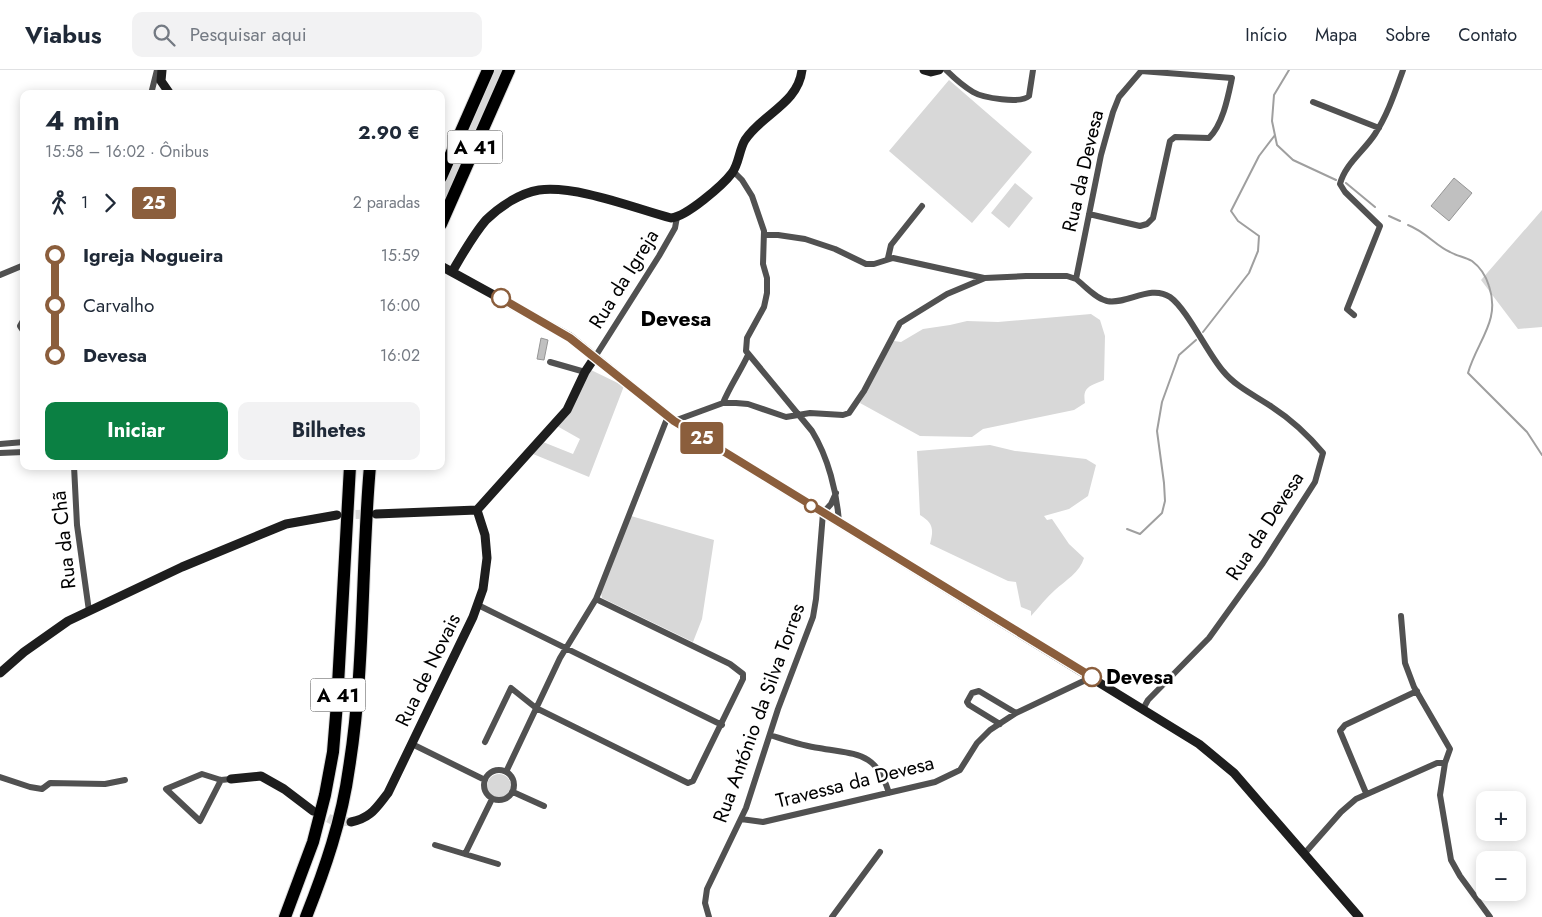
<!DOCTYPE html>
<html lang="pt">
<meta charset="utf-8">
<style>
:root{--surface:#fff;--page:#f2f2f3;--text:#1f2937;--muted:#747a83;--line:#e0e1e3;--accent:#0b8043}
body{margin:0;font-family:Jost,sans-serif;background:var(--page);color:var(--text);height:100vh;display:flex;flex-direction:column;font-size:19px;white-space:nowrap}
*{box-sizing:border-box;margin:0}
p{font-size:16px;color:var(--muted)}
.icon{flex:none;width:28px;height:28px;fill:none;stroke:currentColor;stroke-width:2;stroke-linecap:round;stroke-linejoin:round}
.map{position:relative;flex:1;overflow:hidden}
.drawer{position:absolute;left:20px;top:20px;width:425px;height:380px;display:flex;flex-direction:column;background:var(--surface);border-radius:10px;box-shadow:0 2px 12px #0003}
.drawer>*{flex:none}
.badge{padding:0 10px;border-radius:4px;font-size:18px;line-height:32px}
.tools{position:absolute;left:1476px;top:721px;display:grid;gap:10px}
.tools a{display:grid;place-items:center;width:50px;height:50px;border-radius:10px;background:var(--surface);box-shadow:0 2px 12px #0003;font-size:25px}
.map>.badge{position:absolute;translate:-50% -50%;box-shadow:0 0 0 2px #fff}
.legs{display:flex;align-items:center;gap:8px;height:55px;padding:0 25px;font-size:16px}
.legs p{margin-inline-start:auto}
.head{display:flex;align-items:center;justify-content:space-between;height:85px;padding:0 25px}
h1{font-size:28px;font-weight:700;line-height:38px}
.button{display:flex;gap:10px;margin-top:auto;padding:10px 25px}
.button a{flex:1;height:58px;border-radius:10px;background:var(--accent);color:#fff;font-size:20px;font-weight:700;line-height:58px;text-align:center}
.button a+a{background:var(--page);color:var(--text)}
ul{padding:0 25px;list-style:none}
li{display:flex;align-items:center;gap:18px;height:50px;font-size:19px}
li i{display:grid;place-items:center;width:8px;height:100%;margin:0 6px;background:currentColor}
li i::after{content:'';width:12px;height:12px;margin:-6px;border:4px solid;border-radius:50%;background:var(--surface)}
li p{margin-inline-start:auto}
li:first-child i{background:linear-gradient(#0000 50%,currentColor 0)}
li:last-child i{background:linear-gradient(currentColor 50%,#0000 0)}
header{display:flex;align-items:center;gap:30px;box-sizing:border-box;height:70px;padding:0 25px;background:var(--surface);border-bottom:1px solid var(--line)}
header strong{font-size:24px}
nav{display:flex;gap:28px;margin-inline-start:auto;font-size:18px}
.search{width:350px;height:45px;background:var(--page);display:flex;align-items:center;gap:12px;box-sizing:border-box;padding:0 18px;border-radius:10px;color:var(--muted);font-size:19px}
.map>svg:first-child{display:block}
</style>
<header>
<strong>Viabus</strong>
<div class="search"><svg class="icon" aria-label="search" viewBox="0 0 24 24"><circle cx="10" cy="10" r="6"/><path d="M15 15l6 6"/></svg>Pesquisar aqui</div>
<nav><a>Início</a><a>Mapa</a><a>Sobre</a><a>Contato</a></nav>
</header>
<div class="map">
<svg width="1542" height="847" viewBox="0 0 1542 847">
<rect width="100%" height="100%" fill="#fff"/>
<path fill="#d8d8d8" d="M495,0H503L441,139V122Z
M949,10L1032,82L972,153L889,81Z
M1015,113L1033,128L1009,158L991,143Z
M1542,140V257L1518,259L1481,210Z
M1091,244L1100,250L1105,266L1104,310C1091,316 1082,316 1085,333L1074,340L983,359L972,367L920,366L860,333L894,271L901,272L923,259L950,255L967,251L998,252Z
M591,300L624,316L589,407L533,384L543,372L573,384L580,369L557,356Z
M990,375L1015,381L1086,389L1096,395L1088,426L1069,439L1044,446L1047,450L1052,449L1069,474L1084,488C1080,502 1065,511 1055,520C1047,527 1039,537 1031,546V541L1021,537L1016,512L1008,511L930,474C934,459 933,453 920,445L917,381Z
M631,446L714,470L702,549L693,572L602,528L601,523Z
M487 716a12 12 0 1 1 24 0a12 12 0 1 1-24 0Z"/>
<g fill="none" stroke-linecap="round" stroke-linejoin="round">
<path stroke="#9f9f9f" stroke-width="2" d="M1289,0L1274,25L1272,51L1277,75L1293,90L1336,110
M1346,113L1375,137
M1389,146L1400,151
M1408,155C1426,162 1436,176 1450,182C1457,186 1465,187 1472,191C1480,197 1486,206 1489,216C1501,251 1477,271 1468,303L1527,362L1542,385
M1203,262L1249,203L1258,181L1259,166L1238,151L1231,141L1259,86L1275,65
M1127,459L1140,464L1162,443L1165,431L1164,413L1157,361L1162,332L1179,285L1196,270"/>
</g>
<path fill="#c0c0c0" stroke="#959595" d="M1454,108L1472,123L1449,151L1431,136Z
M541,268L548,270L544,290L537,289Z"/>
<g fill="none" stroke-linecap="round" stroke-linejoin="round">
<path stroke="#d9d9d9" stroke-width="9" stroke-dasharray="9 4.5" stroke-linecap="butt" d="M342,445L372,444
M316,742L332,750L351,752"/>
<defs>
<path id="highway" d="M441,107L488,0
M441,154L509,0
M285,847L313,772L325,725L333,682L337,633L350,396
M306,847C325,799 342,750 349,698C365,599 361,497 370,396"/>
</defs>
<use href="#highway" stroke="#dbdbdb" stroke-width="14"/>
<path stroke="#515151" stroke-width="6" d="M946,0C954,8 963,16 973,22C983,28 1021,34 1029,26L1033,0
M1142,0L1119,27L1113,42L1101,85L1076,209C1085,216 1095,228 1107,231C1127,235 1150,214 1170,227C1187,239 1208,284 1223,301C1236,317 1256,326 1272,337C1292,350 1308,365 1323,383L1315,412L1263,493L1209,568L1148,630L1143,639
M151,24L157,0
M1313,32L1379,58
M733,101L742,110L752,126L764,161L763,194L767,208V223L764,237L747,268L746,281L812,361C828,387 837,422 839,453
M1089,144L1140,156L1147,154L1153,148L1170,71L1175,67L1209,68C1223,54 1228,27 1232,8L1141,1
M764,165H778L805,169L835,179L866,194H874L893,188L984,208
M888,188L891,175L922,136
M0,205L24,195
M1354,245L1347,239L1380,156L1345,122L1340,114C1345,94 1364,81 1375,64C1388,44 1395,22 1403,0
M24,249L20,256L24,262
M595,287L659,186L675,158L677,147
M550,292L585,302
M723,333C730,316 740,302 748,285
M674,351L723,333H736L748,334L786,347L810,343L843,345L849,343L864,321L900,253L947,224L985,208L1026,206H1067L1076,209
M0,374L24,372
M0,383L24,382
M74,396L77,455L89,541
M478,535L722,655
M1401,546L1405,593L1414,617L1450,679L1445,693L1440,725L1451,790L1460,806L1490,847
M1000,654L969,635L967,632L972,623L979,621L1016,643
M770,665C786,670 802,676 819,678C857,685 876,681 889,723
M485,672L511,618L536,638L688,713L693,711L743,609V604L730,594L596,529
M412,674L485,710
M484 715a15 15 0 1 1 30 0a15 15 0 1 1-30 0Z
M506,702L560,588L596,529L668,346
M0,707L30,717L42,719L50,713L105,714L125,710
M221,710L200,751L166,719L202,704L221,710L231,709
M513,722L544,736
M1366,723L1340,661L1345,655L1417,621
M741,749L763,752L935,712L960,700L977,673L990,660L1016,643L1092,607
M435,775L498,794
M465,784L492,729
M1304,784L1341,742L1356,729L1437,693H1445
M709,847L705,833L707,819L746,738L778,639L813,547L816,529L823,443L831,434L836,423
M832,847L880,782"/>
<path stroke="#1e1e1e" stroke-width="9" d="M162,0L161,11L170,24
M924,0L931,2L939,0
M441,196L570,267L674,351L1199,674L1234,703L1359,847
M452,202C462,185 473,165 486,150C499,137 520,123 539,120C576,115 634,138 671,148C686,147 723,115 732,103C739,94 739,80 745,70C762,44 798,34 802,0
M376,444L477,440L567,340L585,302L595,287
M0,603L24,582L68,551L182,497L286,454L337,445
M231,709L261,706L284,719L313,741
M351,752C371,748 376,738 388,723L473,547L483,519L487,488L485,465L477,440"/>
<use href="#highway" stroke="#000" stroke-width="12"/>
</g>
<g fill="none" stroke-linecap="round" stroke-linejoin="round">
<defs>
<path id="line-1" d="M501,228L570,268L674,351L1092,607"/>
</defs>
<use href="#line-1" stroke="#fff" stroke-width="11"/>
<use href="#line-1" stroke="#8b5e3c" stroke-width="8"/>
</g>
<g fill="#fff" stroke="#8b5e3c" stroke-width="2.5">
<circle cx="501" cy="228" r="9"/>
<circle cx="811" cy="436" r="6"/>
<circle cx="1092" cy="607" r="9"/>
</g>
<g text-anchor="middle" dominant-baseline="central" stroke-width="5" stroke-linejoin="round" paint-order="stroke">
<g fill="#fff" stroke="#4c4c4c" stroke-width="1">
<rect x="447.5" y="60.5" width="55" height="33" rx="4"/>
<rect x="310.5" y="608.5" width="55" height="33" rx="4"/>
</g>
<g font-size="19" font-weight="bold" fill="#000">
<text x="475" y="77">A 41</text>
<text x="338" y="625">A 41</text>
</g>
<g font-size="20" fill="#000" stroke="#fff">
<text transform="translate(1083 101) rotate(-77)">Rua da Devesa</text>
<text transform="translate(624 209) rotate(-58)">Rua da Igreja</text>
<text transform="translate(1265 456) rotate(-57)">Rua da Devesa</text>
<text transform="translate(64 470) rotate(-96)">Rua da Chã</text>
<text transform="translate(428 600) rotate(-64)">Rua de Novais</text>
<text transform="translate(759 643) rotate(-70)">Rua António da Silva Torres</text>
<text transform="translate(855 712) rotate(-14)">Travessa da Devesa</text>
</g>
<g font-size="20" font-weight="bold" fill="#000" stroke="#fff" text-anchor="start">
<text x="1106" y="607">Devesa</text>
</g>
<g font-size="21" font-weight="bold" fill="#000" stroke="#fff">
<text x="676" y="249">Devesa</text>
</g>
</g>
</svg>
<div class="tools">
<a>+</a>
<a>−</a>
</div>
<b class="badge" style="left:702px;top:368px;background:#8b5e3c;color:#fff">25</b>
<section class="drawer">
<div class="head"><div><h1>4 min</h1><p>15:58 – 16:02 · Ônibus</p></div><b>2.90 €</b></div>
<div class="legs"><svg class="icon" aria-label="walk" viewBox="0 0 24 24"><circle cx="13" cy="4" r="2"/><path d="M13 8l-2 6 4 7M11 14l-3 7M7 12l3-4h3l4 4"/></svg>1<svg class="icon" aria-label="forward" viewBox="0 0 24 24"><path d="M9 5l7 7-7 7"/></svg><b class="badge" style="background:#8b5e3c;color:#fff">25</b><p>2 paradas</p></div>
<ul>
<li><i style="color:#8b5e3c"></i><b>Igreja Nogueira</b><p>15:59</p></li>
<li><i style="color:#8b5e3c"></i><span>Carvalho</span><p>16:00</p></li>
<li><i style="color:#8b5e3c"></i><b>Devesa</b><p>16:02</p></li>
</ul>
<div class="button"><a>Iniciar</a><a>Bilhetes</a></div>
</section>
</div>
